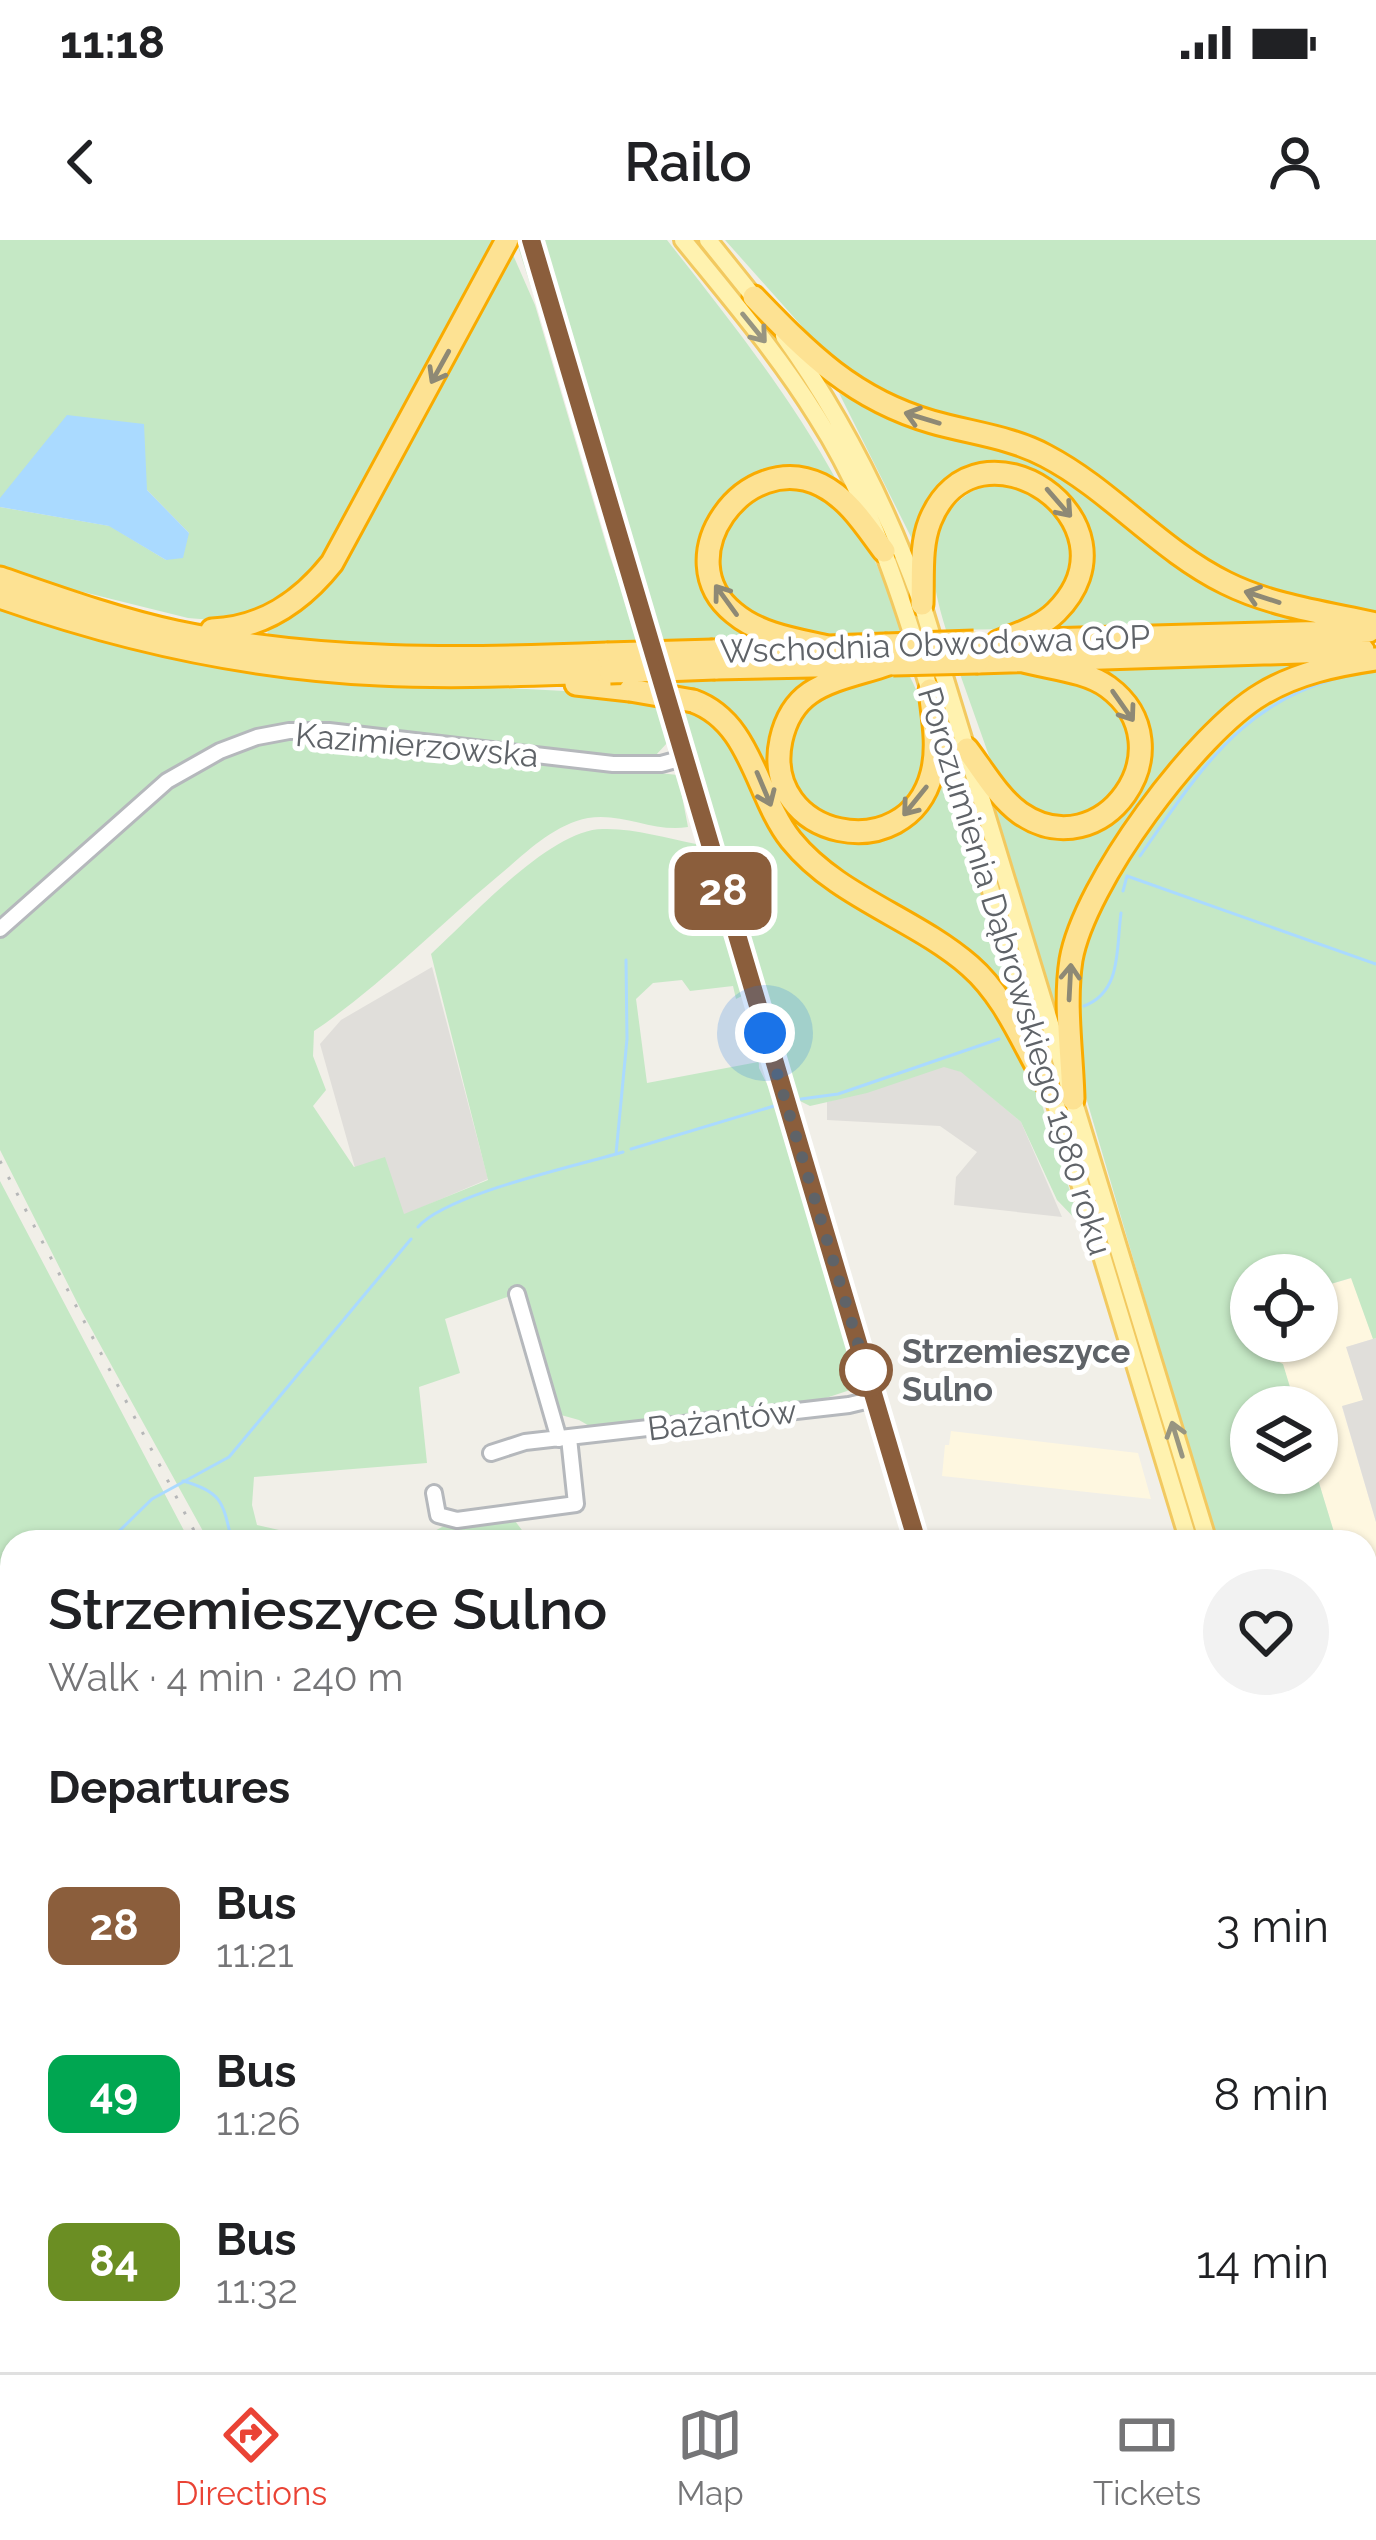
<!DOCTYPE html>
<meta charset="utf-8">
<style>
:root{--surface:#fff;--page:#f2f2f2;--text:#202124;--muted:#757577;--line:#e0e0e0;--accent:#ea4335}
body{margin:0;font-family:Raleway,sans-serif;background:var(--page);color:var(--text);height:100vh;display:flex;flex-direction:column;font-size:45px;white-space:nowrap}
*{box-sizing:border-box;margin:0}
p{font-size:39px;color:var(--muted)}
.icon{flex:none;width:66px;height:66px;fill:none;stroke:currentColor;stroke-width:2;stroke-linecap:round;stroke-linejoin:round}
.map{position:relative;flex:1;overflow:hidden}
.panel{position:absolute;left:0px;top:1290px;width:1377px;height:843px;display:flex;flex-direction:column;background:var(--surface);border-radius:36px 36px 0 0;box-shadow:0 3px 9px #0004}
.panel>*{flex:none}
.badge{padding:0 24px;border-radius:18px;font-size:42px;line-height:78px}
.tools{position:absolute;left:1230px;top:1014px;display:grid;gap:24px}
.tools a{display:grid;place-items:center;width:108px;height:108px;border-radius:50%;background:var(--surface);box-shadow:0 3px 9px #0004;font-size:60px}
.you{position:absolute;width:60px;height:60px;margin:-30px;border:9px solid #fff;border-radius:50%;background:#1a73e8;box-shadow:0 0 0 18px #1a73e833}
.map>.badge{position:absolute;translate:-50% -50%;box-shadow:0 0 0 6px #fff}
h2{padding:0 48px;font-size:45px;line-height:108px}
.round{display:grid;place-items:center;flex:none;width:126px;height:126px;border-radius:63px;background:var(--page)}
.headline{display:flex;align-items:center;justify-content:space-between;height:204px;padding:0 48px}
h1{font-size:57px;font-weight:600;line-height:90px}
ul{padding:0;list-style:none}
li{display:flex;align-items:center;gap:36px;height:168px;padding:0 48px}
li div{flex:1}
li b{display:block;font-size:45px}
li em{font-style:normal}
li .badge{min-width:132px;font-weight:700;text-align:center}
.status{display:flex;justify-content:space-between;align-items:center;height:84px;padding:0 60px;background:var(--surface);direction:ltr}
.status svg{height:33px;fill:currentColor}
header{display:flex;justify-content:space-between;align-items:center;height:156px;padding:0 48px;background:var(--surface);font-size:54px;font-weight:600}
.menu{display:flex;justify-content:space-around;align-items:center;height:168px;border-top:3px solid var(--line);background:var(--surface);font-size:33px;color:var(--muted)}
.menu a{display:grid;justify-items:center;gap:6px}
.menu .selected{color:var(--accent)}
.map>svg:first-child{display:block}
</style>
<div class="status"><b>11:18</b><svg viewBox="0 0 49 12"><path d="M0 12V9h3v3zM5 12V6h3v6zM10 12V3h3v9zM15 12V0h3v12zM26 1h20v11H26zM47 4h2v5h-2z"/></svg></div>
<header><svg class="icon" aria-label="back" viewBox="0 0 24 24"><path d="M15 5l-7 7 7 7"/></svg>Railo<svg class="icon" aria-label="person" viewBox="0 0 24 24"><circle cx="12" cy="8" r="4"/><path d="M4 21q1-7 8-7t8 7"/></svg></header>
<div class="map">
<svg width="1376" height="2132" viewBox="0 0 1376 2132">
<rect width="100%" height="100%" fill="#f1efe8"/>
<path fill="#fef7e0" d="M1352,1038L1373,1099L1347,1107L1363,1160L1342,1167L1376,1282V1478L1365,1475V1302H1337L1316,1233L1317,1167H1296L1283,1125L1265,1115L1261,1101H1317V1048Z
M951,1191L1138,1213L1151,1259L942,1236L945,1205H949Z"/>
<path fill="#e0deda" d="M432,727L488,939L404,975L355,928L320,804L341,780Z
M944,826L962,832L1021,882L1062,977L954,965L956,937L977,912L940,886L827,880V862Z
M1376,1098V1282L1342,1166L1363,1160L1346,1107Z"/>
<path fill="#c5e8c5" d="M0,0H497L327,321L279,365L224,381L188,378L71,349L0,325V267L110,286L166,320L189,293L147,250L0,258Z
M516,0L524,7L535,39L637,380Z
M542,0H667C729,79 790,155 838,243L740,247L703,333L772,401L654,403L542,21Z
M725,0H1376V377L1260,349L1201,319L1114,252L893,161L832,120Z
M510,8L535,65L609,314L641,404C519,406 390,418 268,397L267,385L307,359Z
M839,153L898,183L1049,224L1173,318L1347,383L1039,395L1070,364L1081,279L1072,261L1044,237L1010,226L983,228L914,303Z
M998,239L1050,256L1074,303V327L1050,367L1011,389L946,390C925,322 920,268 998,239Z
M783,245C795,247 810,249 821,253C862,272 889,352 902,393L811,396L748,377L718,337C724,271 723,273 783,245Z
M0,368C108,403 215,432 329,442C438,451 549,443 658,461L668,502L655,516L635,519L317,485L208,510L143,553L0,683Z
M1333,420L1278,439L1113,613L1062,759L1054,763L990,551L1037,590L1132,559C1148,536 1147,517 1144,490L1070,426Z
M1376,421V1098L1373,1099L1351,1038L1317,1048V1035H1251V1101H1261L1265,1115L1283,1124L1296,1167H1251V1233H1316L1337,1302H1216L1085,854L1075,761L1082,708L1112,639L1182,540L1265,457Z
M1034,430L1107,452L1132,493L1131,537L1087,577H1039L999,544L960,434Z
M835,434L773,508L804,582L893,592L942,512L1022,779L1001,747L832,630L796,595L750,507L670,448L667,438Z
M909,435C932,476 938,544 894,575C881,584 854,584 838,587L792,549C790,534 786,516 787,502C792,449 868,436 909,435Z
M675,465L698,470L719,488L736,510L781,597L975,738L1031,831L1081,985L1057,960L1021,882L961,832L944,827L867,853L810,866L790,856Z
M299,496L678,535L688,587C655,593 622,572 588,578C552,585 525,614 497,637C437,687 378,748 314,791L313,816L326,850L313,866L354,927L385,917L404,974L488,940L431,714C471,678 550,589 603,589C633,588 666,598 696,604L744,755L736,759L733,746L690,751L682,740L653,743L636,759L647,843L758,822L753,801L758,799L759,828L777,864L863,1158L850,1150L817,1161L765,1165L598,1191L579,1180L561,1175L521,1052L445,1079L460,1133L419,1147L427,1223L254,1237L252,1265L257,1285L332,1302H209L82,1072L0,910V698C88,617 174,511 299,496Z
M0,941L190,1302H12V1985L0,1986Z
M512,1277L531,1302H414L442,1287Z
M1365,1475L1376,1478V1821L1365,1781Z
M1365,1920L1376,1954V2020L1365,1986Z
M688,2121H900L860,2132H701Z"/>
<path fill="#aadaff" d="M67,175L144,184L147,250L189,293L183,318L166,320L109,286L0,267V258Z"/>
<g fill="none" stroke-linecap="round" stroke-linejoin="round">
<path stroke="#aadaff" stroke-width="3" d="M1140,616C1207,520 1250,449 1376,430
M1123,651L1127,636L1376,724
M1084,766C1122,752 1116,709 1121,673
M801,859L838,854L999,799
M631,909L774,866
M616,914L627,799L626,720
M418,987C446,954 576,926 623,912
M183,1241C223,1252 223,1263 232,1302
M108,1302L152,1259L229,1217L411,999
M0,1522L12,1489
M0,2017L12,2016
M129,2121L133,2132
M694,2121L706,2132
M742,2132L798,2121"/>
<defs>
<path id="minor" d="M531,0L654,417
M663,450L917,1302
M0,689L167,541L220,511L257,497L289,491H329L613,524H661L683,518
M517,1054L559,1199
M491,1213L525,1202L849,1165L874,1159
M434,1253L438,1275L457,1280L576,1264L569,1198
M1160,2121L1163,2132
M898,2132L934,2121"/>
<path id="major" d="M683,0C730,58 778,114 817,177C872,263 903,361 932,458
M708,0L761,66
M784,96C844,180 887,267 922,364L1208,1302
M940,483L1189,1302
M1365,1825L1376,1862
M1365,1886L1376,1923"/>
<path id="highway" d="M754,57C809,114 853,159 932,182C970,193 1011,197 1046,216C1111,250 1159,310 1226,343C1272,366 1326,373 1376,384
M0,338C58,358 116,379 176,392C319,422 462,420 607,414
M0,357C122,400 249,428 379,434C455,438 533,434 610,432
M922,364C923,336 920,306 930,281C976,167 1147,281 1056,372C1040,388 1017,394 998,402
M212,390C263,388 301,362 332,323L507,0
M1011,401L1369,391
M828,407C797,400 760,395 734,373C666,319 745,208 821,245C849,259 866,287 884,311
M713,411L885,405
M978,422L1363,410
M888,424C863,433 832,438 810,453C794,464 785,482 781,500C760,598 907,630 932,533C939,506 933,478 930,450
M715,428L864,425
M576,444L630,450
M693,461C752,482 756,556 791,600C837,657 915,678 970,726C1009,760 1026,813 1054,856
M967,509C983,530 998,557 1020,573C1102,630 1189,507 1108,447C1085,430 1047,428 1020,420
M1073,859C1072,814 1064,765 1071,720C1084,644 1196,493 1262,454C1297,433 1336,425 1376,419"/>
</defs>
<use href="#minor" stroke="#b5b8bc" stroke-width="20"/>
<use href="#major" stroke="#f2c960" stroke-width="22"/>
<use href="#highway" stroke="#f9ab00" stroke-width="27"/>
<use href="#minor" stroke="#fff" stroke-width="14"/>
<use href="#major" stroke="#fff2af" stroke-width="16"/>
<use href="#highway" stroke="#fde293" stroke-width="21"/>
<path stroke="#b6b7b8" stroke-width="3" stroke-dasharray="3 15" stroke-linecap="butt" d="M0,921L200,1302
M0,1990L12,1988
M621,2121L637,2132
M668,2121L678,2132"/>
<defs>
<path id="highway-bridge" d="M885,405L974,402
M607,414L713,411
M893,424L978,422
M610,432L715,428
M630,450L693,461"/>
</defs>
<use href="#highway-bridge" stroke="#f9ab00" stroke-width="27" stroke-linecap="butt"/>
<use href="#highway-bridge" stroke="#fde293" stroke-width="21"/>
</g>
<defs><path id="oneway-shaft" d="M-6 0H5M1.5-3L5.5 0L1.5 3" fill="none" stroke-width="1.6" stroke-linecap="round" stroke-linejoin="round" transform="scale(3)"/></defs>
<g stroke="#979581">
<use href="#oneway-shaft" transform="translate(754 88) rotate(51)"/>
<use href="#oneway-shaft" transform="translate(1177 1199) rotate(-107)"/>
</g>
<g stroke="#8e8975">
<use href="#oneway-shaft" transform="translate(440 127) rotate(119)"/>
<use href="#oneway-shaft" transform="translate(922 178) rotate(-163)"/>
<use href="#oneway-shaft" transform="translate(1059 263) rotate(49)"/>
<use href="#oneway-shaft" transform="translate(1262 357) rotate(-162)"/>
<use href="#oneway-shaft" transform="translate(726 360) rotate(-126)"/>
<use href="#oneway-shaft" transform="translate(1123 466) rotate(55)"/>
<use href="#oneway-shaft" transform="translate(764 549) rotate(67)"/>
<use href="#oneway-shaft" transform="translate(915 561) rotate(129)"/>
<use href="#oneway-shaft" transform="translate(1070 742) rotate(-87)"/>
</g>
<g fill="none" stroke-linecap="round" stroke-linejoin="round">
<defs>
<path id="line" d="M531,0L917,1302"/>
</defs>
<use href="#line" stroke="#fff" stroke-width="27"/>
<use href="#line" stroke="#8b5e3c" stroke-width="18"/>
<path stroke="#5f6368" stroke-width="12" stroke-dasharray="0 21.6" d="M765,793L866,1130"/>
</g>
<circle fill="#fff" stroke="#8b5e3c" stroke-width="6" cx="866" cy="1130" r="24"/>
<g text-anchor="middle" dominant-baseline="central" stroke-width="10" stroke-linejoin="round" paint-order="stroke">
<g font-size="33" fill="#5f6368" stroke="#fff">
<text transform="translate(935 404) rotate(-2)">Wschodnia Obwodowa GOP</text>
<text transform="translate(417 505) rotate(5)">Kazimierzowska</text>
<text transform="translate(1015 731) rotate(73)">Porozumienia Dąbrowskiego 1980 roku</text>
<text transform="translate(722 1180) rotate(-7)">Bażantów</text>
</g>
<g font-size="33" font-weight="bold" fill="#5f6368" stroke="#fff" text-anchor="start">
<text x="902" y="1111">Strzemieszyce<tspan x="902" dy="38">Sulno</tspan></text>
</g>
</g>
</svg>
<div class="tools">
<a><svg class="icon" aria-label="locate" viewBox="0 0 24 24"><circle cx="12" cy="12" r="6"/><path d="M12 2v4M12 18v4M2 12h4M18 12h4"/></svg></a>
<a><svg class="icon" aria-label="layers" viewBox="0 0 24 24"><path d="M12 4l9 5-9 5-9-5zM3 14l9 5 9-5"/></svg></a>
</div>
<div class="you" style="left:765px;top:793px"></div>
<b class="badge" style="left:723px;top:651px;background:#8b5e3c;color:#fff">28</b>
<section class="panel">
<div class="headline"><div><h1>Strzemieszyce Sulno</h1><p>Walk · 4 min · 240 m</p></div><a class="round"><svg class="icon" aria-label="heart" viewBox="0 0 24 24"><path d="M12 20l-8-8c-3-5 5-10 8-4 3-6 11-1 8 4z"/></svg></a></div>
<h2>Departures</h2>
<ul>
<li><span class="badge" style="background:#8b5e3c;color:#fff">28</span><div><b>Bus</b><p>11:21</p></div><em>3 min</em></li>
<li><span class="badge" style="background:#00a651;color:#fff">49</span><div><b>Bus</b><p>11:26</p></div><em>8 min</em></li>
<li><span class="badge" style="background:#6b8e23;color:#fff">84</span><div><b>Bus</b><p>11:32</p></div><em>14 min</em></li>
</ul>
</section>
</div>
<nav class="menu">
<a class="selected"><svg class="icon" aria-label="directions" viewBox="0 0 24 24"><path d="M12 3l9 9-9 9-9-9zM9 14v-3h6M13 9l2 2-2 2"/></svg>Directions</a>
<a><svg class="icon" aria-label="map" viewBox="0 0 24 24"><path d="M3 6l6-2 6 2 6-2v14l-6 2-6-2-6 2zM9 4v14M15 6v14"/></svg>Map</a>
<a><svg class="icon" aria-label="tickets" viewBox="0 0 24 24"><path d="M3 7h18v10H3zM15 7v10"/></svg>Tickets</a>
</nav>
